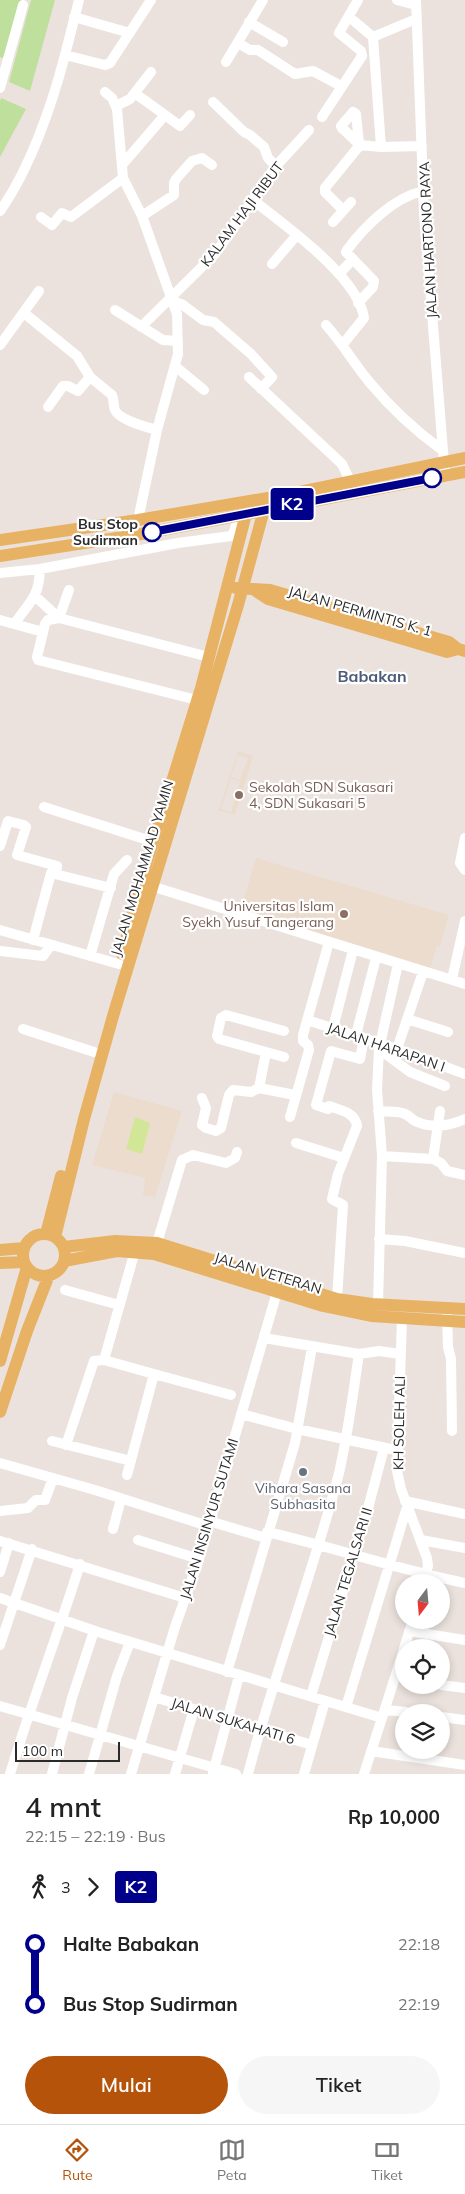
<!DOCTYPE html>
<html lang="id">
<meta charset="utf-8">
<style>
:root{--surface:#fff;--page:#f6f6f6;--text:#222;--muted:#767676;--line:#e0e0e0;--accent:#b45309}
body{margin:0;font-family:Mulish,sans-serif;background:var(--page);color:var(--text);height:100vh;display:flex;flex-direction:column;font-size:19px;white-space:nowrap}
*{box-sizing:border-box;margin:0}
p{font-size:16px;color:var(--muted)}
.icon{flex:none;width:28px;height:28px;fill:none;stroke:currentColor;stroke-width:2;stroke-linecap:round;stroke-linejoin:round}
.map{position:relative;height:1774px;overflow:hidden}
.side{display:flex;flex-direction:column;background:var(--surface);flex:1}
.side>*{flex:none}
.badge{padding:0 10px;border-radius:4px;font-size:18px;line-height:32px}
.needle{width:32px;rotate:196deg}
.tools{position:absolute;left:395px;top:1574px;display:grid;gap:10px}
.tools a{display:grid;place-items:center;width:55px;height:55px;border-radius:50%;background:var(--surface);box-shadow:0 2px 8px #0003;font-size:25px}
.scale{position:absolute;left:15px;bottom:12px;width:105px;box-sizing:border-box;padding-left:5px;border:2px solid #2a2a2a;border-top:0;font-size:14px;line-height:18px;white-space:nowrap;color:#2a2a2a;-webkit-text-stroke:4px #fff;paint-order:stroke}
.map>.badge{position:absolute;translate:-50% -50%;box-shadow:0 0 0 2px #fff}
.legs{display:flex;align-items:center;gap:8px;height:55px;padding:0 25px;font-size:16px}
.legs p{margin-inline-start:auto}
.headline{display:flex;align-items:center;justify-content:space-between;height:85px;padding:0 25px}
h1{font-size:28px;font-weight:600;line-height:38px}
.button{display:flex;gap:10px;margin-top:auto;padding:10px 25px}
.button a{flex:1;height:58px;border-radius:30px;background:var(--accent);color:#fff;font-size:20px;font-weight:600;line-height:58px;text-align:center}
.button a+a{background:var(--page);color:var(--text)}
ul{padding:0 25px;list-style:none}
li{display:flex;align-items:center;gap:18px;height:60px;font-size:19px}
li i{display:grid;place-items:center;width:8px;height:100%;margin:0 6px;background:currentColor}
li i::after{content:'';width:12px;height:12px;margin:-6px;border:4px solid;border-radius:50%;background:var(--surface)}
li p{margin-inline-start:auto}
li:first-child i{background:linear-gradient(#0000 50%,currentColor 0)}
li:last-child i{background:linear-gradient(currentColor 50%,#0000 0)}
.dock{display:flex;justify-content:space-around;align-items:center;height:70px;border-top:1px solid var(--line);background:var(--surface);font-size:14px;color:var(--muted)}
.dock a{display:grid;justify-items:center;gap:2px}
.dock .current{color:var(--accent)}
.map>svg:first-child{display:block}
</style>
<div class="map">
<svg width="465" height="1774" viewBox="0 0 465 1774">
<rect width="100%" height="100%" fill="#ebe2dd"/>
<path fill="#ecdccd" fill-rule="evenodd" d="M238,751L253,756L235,815L219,810ZM238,755L248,758L240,780L231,777ZM231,778L240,782L231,812L221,809Z
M256,858L449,915L440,946H437L430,969L240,912Z
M114,1092L182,1111L155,1197L143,1195L145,1178L92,1165Z"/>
<path fill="#bfdf9c" d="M0,0H24L3,58L0,57Z
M31,0H55L30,91L9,82Z
M1,98L26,109L0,157V101Z"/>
<path fill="#d2e698" d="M135,1117L150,1123L142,1154L126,1149Z"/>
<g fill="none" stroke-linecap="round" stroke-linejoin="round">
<path stroke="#fff" stroke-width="10" d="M79,0L65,55L105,65L110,63L151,0
M397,0L416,5
M416,0L424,213L445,476
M74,17L130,33
M354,21L373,37L381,147
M249,22L283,42
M373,37L416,19
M238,43L250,50H258L295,74L313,71L341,86
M226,62L263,0
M0,88L23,5
M105,92L112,98L117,109L123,178L142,216L177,314L178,354L157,430L138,520
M136,94L165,115
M213,102L244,132L250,135L264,147L268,158L276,166
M116,106L130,99L151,72
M322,117L362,56L361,51L339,33L358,0
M359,143L356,114L353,112L341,126L342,128L360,145
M122,165L165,115L180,126L190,115
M253,200C284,225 359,277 364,318L343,344
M343,210L325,192V188L360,145L381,147L422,146
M0,211C30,169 52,105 65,55
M142,216L174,195V183L176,179L192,161L202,158L212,165
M41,217L52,225L62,213L71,217L123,178
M333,222L351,202
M272,264L296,236
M339,274L353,259
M173,301L183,305L203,320L214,322L251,354L272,377L261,389
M358,303L373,287L374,281L346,252L347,250C365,226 393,198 423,191
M115,310L163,340L178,341
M24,313L77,356L90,377L112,395C114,400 113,405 115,410C119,420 147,427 157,430
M326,325C343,344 355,365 371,384C391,408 416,431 442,450
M141,327L215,254L276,166L309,130
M0,345L39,291
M175,366L204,390
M249,377L342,464L350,481
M48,407L63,386H68L78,391L90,377
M0,573L40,569L178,543L231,536L234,532L239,515
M69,590L59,618L209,657
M35,596L59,618
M59,618L48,620L45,624L37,657L38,660L197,700
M0,620L43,632
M15,623C30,601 39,598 40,569
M44,807L154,842
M465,838L460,863L465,870
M0,846L8,821L24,825L26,827L17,855L57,866L56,873
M151,886L465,984
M0,930L119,964
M33,940L51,873L111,888
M0,951L43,956L51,945
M90,956L114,874L127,860
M452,979L465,921
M407,1019L448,1032
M307,1020L397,1049L465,1074
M333,1028L353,950
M23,1029L94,1052
M356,1035L376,958
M379,1049L410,1072L445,1086
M397,1049L423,972
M266,1052L284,1057
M259,1088L266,1052L219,1039L217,1036L221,1018L226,1015L284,1031
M202,1098L206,1108L202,1125L206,1128L216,1131L221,1128L229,1095L233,1090L251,1092L259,1088L295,1095
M378,1111C386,1112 395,1111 402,1113C408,1114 410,1118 415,1121C432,1129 449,1126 465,1119
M290,1117L309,1050L308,1045L303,1041V1035L329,942
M296,1143L344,1158
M382,1156L433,1159L441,1163L447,1171L465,1175
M433,1159L440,1111
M379,1239L405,1241L465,1253
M157,1243L182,1160L193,1155L226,1163L235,1158L237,1152
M65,1290L119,1305
M337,1299L343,1205L332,1199L338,1174L357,1126C355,1112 340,1110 329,1106L328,1109L316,1105L331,1051L360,1059L364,1038
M378,1304L382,1156L377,1089L379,1049L398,964
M447,1315L448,1347L451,1359L452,1431
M402,1318L397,1471L401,1489L427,1558L428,1566L424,1582
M264,1338L359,1354L379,1351L400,1354
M104,1360L135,1251
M241,1414L297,1429L391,1449
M52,1441L131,1461
M66,1445L94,1361L104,1360L154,1374
M0,1463L95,1490L208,1526
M127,1475L154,1374L231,1395
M405,1501L465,1514
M0,1511L28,1508L36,1500H45L53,1478
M209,1521L266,1538
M113,1529L121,1499
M267,1532C334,1547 398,1570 465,1583
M138,1540L199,1559
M421,1540L465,1548
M0,1541L185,1598
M0,1572L9,1543
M0,1598L98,1632L382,1718
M409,1631L465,1640
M0,1645L32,1549
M404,1648L413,1620
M227,1672L295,1443L312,1347
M441,1685L465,1688
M311,1696L367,1512L384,1448
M154,1697L312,1745
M0,1706L236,1774
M346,1707L407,1507
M386,1710L406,1712
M441,1717L465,1720
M371,1751L465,1765
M213,1773L239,1676
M10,1774C31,1703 58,1635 80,1564
M52,1774L72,1698L94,1631
M89,1774L117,1676L130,1642
M131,1774L175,1627L199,1559L277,1292
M175,1774L194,1709
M248,1774C274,1673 313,1574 339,1473C348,1434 353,1394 359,1354
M304,1774L325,1701
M364,1774L404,1649"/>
<path stroke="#e8b264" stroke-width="12" d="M0,540L138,520L285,495L465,458
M0,556L136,535L465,472
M236,588L270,590L449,642L458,649L465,651
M256,591L268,599L447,652L458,649
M122,954L147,862L201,688L246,514
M46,1234L61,1176
M23 1255a21 21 0 1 1 42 0a21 21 0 1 1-42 0Z
M55,1237L84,1119L113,1016L238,605L264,510
M64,1247L115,1241L157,1243L337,1299L372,1304L465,1309
M0,1250L24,1248
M64,1261L117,1251L154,1254L323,1306L371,1316L465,1322
M0,1263L24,1262
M0,1361L27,1267
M0,1412L27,1331L49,1275"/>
</g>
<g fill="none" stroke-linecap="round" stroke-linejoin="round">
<defs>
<path id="line-1" d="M152,532L432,478"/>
</defs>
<use href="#line-1" stroke="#fff" stroke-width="11"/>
<use href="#line-1" stroke="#00008b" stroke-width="8"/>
</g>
<g fill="#fff" stroke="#00008b" stroke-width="2.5">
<circle cx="432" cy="478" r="9"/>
<circle cx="152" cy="532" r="9"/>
</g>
<g fill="#8d6e63" stroke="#fff" stroke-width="2">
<circle cx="239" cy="795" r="5"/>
<circle cx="344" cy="914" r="5"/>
</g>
<circle fill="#6b7280" stroke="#fff" stroke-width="2" cx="303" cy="1472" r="5"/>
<g text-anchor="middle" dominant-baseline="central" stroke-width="4.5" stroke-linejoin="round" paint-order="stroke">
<g font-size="14" fill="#2a2a2a" stroke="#fff">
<text transform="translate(242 214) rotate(-53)">KALAM HAJI RIBUT</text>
<text transform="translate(428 240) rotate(-93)">JALAN HARTONO RAYA</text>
<text transform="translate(360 611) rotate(16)">JALAN PERMINTIS K. 1</text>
<text transform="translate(142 868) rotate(-73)">JALAN MOHAMMAD YAMIN</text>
<text transform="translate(386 1047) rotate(19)">JALAN HARAPAN I</text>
<text transform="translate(268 1273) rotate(17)">JALAN VETERAN</text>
<text transform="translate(399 1423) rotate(-89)">KH SOLEH ALI</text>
<text transform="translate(209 1519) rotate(-73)">JALAN INSINYUR SUTAMI</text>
<text transform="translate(348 1572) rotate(-73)">JALAN TEGALSARI II</text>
<text transform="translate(233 1721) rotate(17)">JALAN SUKAHATI 6</text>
</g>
<g font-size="14" font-weight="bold" fill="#2a2a2a" stroke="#fff" text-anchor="end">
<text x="138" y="524">Bus Stop<tspan x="138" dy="16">Sudirman</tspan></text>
</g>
<g font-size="14" fill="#785e54" stroke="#fff" text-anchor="start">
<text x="249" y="787">Sekolah SDN Sukasari<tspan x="249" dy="16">4, SDN Sukasari 5</tspan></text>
<text x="334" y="906" text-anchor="end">Universitas Islam<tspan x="334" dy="16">Syekh Yusuf Tangerang</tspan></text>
</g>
<g font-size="14" fill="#5b616d" stroke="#fff">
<text x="303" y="1488">Vihara Sasana<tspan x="303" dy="16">Subhasita</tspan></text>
</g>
<g font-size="16" font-weight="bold" fill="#4d5c78" stroke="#fff">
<text x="372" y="676">Babakan</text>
</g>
</g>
</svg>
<div class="tools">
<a><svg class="needle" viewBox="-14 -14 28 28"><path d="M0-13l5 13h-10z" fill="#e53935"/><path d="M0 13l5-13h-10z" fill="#767676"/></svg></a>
<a><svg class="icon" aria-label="locate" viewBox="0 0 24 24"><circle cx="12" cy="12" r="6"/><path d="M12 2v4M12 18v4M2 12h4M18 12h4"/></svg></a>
<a><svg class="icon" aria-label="layers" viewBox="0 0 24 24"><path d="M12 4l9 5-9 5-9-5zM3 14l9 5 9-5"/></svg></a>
</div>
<div class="scale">100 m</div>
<b class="badge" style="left:292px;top:504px;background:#00008b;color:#fff">K2</b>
</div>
<section class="side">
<div class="headline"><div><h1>4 mnt</h1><p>22:15 – 22:19 · Bus</p></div><b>Rp 10,000</b></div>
<div class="legs"><svg class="icon" aria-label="walk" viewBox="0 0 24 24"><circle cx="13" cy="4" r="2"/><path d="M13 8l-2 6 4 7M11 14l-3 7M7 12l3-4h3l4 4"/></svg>3<svg class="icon" aria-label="forward" viewBox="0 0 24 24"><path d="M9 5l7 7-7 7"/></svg><b class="badge" style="background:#00008b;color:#fff">K2</b></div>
<ul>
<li><i style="color:#00008b"></i><b>Halte Babakan</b><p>22:18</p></li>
<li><i style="color:#00008b"></i><b>Bus Stop Sudirman</b><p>22:19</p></li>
</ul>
<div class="button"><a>Mulai</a><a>Tiket</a></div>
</section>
<nav class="dock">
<a class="current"><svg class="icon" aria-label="directions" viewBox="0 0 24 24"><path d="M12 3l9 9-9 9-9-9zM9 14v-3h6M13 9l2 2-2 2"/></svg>Rute</a>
<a><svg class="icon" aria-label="map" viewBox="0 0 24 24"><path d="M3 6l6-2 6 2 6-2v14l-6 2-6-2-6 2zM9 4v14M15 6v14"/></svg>Peta</a>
<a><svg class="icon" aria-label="tickets" viewBox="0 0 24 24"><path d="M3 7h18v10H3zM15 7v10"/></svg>Tiket</a>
</nav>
